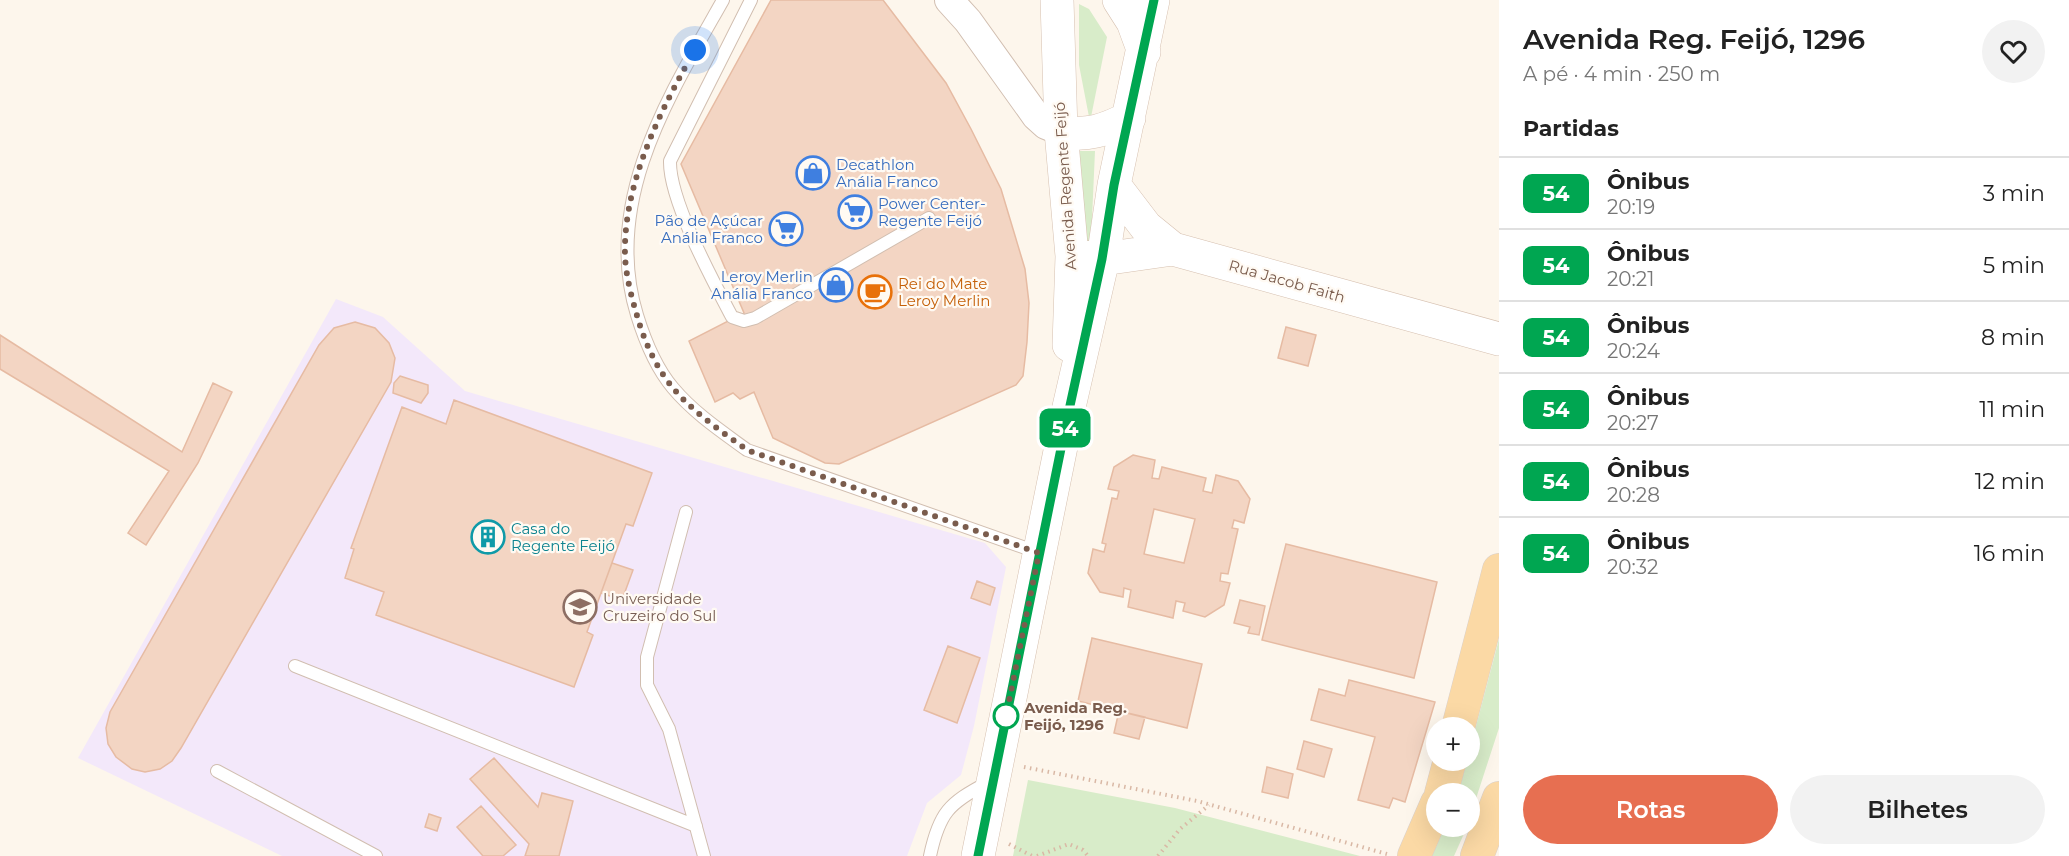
<!DOCTYPE html>
<html lang="pt">
<meta charset="utf-8">
<style>
:root{--surface:#fff;--page:#f2f2f2;--text:#222;--muted:#767676;--line:#e0e0e0;--accent:#e76f51}
body{margin:0;font-family:Montserrat,sans-serif;background:var(--page);color:var(--text);height:100vh;display:flex;flex-direction:column;font-size:22px;white-space:nowrap}
*{box-sizing:border-box;margin:0}
p{font-size:20px;color:var(--muted)}
.icon{flex:none;width:33px;height:33px;fill:none;stroke:currentColor;stroke-width:2;stroke-linecap:round;stroke-linejoin:round}
.map{position:relative;flex:1;overflow:hidden}
.side{display:flex;flex-direction:column;background:var(--surface);width:570px}
.side>*{flex:none}
.badge{padding:0 12px;border-radius:9px;font-size:21px;line-height:39px}
.tools{position:absolute;left:1426px;top:717px;display:grid;gap:12px}
.tools a{display:grid;place-items:center;width:54px;height:54px;border-radius:50%;background:var(--surface);box-shadow:0 6px 24px #0002;font-size:30px}
.you{position:absolute;width:30px;height:30px;margin:-15px;border:4px solid #fff;border-radius:50%;background:#1a73e8;box-shadow:0 0 0 9px #1a73e833}
.map>.badge{position:absolute;translate:-50% -50%;box-shadow:0 0 0 3px #fff}
h2{padding:0 24px;font-size:22px;line-height:54px}
.round{display:grid;place-items:center;flex:none;width:63px;height:63px;border-radius:32px;background:var(--page)}
.head{display:flex;align-items:center;justify-content:space-between;height:102px;padding:0 24px}
h1{font-size:28px;font-weight:600;line-height:45px}
.cta{display:flex;gap:12px;margin-top:auto;padding:12px 24px}
.cta a{flex:1;height:69px;border-radius:36px;background:var(--accent);color:#fff;font-size:24px;font-weight:600;line-height:69px;text-align:center}
.cta a+a{background:var(--page);color:var(--text)}
ul{padding:0;list-style:none}
li{display:flex;align-items:center;gap:18px;height:72px;padding:0 24px;border-top:2px solid var(--line)}
li div{flex:1}
li b{display:block;font-size:22px}
li em{font-style:normal}
li .badge{min-width:66px;font-weight:700;text-align:center}
main{display:flex;flex:1;min-height:0}
.map>svg:first-child{display:block}
</style>
<main>
<div class="map">
<svg width="1499" height="856" viewBox="0 0 1499 856">
<rect width="100%" height="100%" fill="#fdf6ec"/>
<path fill="#f3e8fa" d="M336,299L383,317L465,391L985,543L1006,567L974,726L961,775L927,803L907,856H282L78,758Z"/>
<path fill="#d8ecc9" d="M1079,4L1089,9L1107,37L1090,122L1079,65Z
M1076,151H1095L1091,241L1084,248Z
M1499,639V728L1470,817V794H1458L1467,761L1470,760V749Z
M1028,780L1175,808L1360,856H1013Z
M1445,827H1467L1454,856H1432Z"/>
<path fill="#f3d5c3" stroke="#e6bba3" stroke-width="1.5" fill-rule="evenodd" d="M771,0H883L946,83L971,129L1001,189L1025,269L1029,303L1027,342L1023,376L1016,385L839,464L825,463L773,438L754,392L740,399L733,393L715,402L689,341L744,313L681,164Z
M355,322L375,328L389,343L395,358L391,382L181,748L172,761L160,769L145,772L132,769L116,757L108,744L106,728L110,712L319,345L334,328Z
M1286,327L1316,335L1308,366L1278,358Z
M0,335L182,452L213,383L232,392L198,463L146,545L128,533L169,471L0,369Z
M400,376L428,385V393L421,403L393,393L394,383Z
M454,400L652,473L633,526L626,524L601,593L587,632L593,635L574,687L376,615L384,592L345,578L354,549L351,548L402,407L446,424Z
M1133,455L1155,460L1152,478L1159,479L1162,467L1206,478L1203,491L1212,493L1216,475L1238,481L1250,499L1244,523L1234,520L1232,528L1238,529L1228,574L1221,573L1220,581L1230,583L1224,605L1205,617L1183,611L1185,603L1176,601L1173,618L1128,607L1131,590L1124,588L1123,597L1100,592L1088,573L1093,549L1104,552L1106,544L1102,543L1112,498L1117,499L1119,491L1108,489L1114,467ZM1154,509L1195,519L1184,563L1144,554Z
M1286,544L1437,582L1414,678L1262,640Z
M612,563L633,570L622,600L601,593Z
M977,581L995,588L990,605L971,598Z
M1240,600L1265,606L1259,635L1248,633L1250,627L1234,623Z
M1092,638L1202,664L1187,728L1078,701Z
M948,646L980,658L957,723L924,710Z
M1349,680L1435,702L1405,802L1393,798L1389,808L1358,800L1375,737L1311,720L1319,689L1345,696Z
M1119,711L1145,717L1139,739L1114,733Z
M1304,741L1332,749L1324,777L1297,769Z
M494,758L538,807L542,793L573,801L559,856H525L529,844L470,779Z
M1267,767L1293,774L1288,798L1262,792Z
M481,806L516,845L503,856H483L457,827Z
M429,814L441,818L437,831L425,827Z"/>
<g fill="none" stroke-linecap="round" stroke-linejoin="round">
<defs>
<path id="service" d="M723,0C669,96 602,201 637,315C645,341 656,368 673,388C694,413 721,431 747,450L1037,552
M751,0L670,161C669,200 713,281 732,317L744,321L755,318L929,218
M686,512L647,657V685L669,729L704,856
M295,666L696,826
M217,771L376,856
M930,856C939,813 949,803 987,783"/>
<path id="tertiary" d="M949,0L968,21L1036,116L1046,125L1061,131"/>
<path id="secondary" d="M1057,0L1061,131L1072,256L1069,345
M1119,0L1133,22L1144,52
M1061,131C1086,137 1106,130 1129,118
M1114,185L1146,227L1173,249
M1072,256L1103,259L1173,249L1499,339
M978,856L1069,407L1103,259L1114,185L1153,0"/>
<path id="primary" d="M1458,728L1499,570
M1441,794L1450,760
M1414,856L1437,803
M1477,856L1499,798"/>
</defs>
<use href="#service" stroke="#d1beb0" stroke-width="14"/>
<use href="#tertiary" stroke="#d1beb0" stroke-width="30"/>
<use href="#secondary" stroke="#d6c0b0" stroke-width="34"/>
<use href="#primary" stroke="#dad1cd" stroke-width="34"/>
<path stroke="#d9b8a5" stroke-width="4" stroke-dasharray="1.5 4.5" stroke-linecap="butt" d="M1024,767L1197,801L1387,854
M1009,844L1032,856
M1037,856L1069,844L1083,850L1088,856
M1158,856L1180,829L1209,805"/>
<use href="#service" stroke="#fff" stroke-width="12"/>
<use href="#tertiary" stroke="#fff" stroke-width="28"/>
<use href="#secondary" stroke="#fff" stroke-width="33"/>
<use href="#primary" stroke="#fbd9a5" stroke-width="33"/>
</g>
<g fill="none" stroke-linecap="round" stroke-linejoin="round">
<defs>
<path id="line" d="M978,856L1066,424L1102,259L1114,185L1154,0"/>
</defs>
<use href="#line" stroke="#fff" stroke-width="14"/>
<use href="#line" stroke="#00a651" stroke-width="9"/>
<path stroke="#7a5c4d" stroke-width="6" stroke-dasharray="0 10.8" d="M695,50C660,111 623,184 625,256C626,277 632,299 638,319C645,343 657,369 673,388C694,413 721,431 747,450L1039,553L1006,716"/>
</g>
<defs>
<symbol id="shop-ring" viewBox="-11 -11 22 22"><circle r="9.5" fill="#fffaf3" stroke="#3f7fe0" stroke-width="1.5"/><path d="M-5-2.5h2.3a2.7 3.5 0 0 1 5.4 0H5L5.5 6h-11ZM-1.5-2.5h3a1.5 2.3 0 0 0-3 0Z" fill="#3f7fe0"/></symbol>
<symbol id="supermarket-ring" viewBox="-11 -11 22 22"><circle r="9.5" fill="#fffaf3" stroke="#3f7fe0" stroke-width="1.5"/><path d="M-6-5.5h2.5l.6 2H6L4.5 2H-2.5L-4.4-4H-6ZM-1.5 3.2a1.3 1.3 0 1 0 .1 0ZM3 3.2a1.3 1.3 0 1 0 .1 0Z" fill="#3f7fe0"/></symbol>
<symbol id="cafe-ring" viewBox="-11 -11 22 22"><circle r="9.5" fill="#fffaf3" stroke="#e8710a" stroke-width="1.5"/><path d="M-5.5-4.5H6V0H3Q3 3.5 0 3.5H-2.5Q-5.5 3.5-5.5 0ZM3-3.2v2h1.7v-2ZM-6 4.5H4V6H-6Z" fill="#e8710a"/></symbol>
<symbol id="building-ring" viewBox="-11 -11 22 22"><circle r="9.5" fill="#fffaf3" stroke="#0f9aa8" stroke-width="1.5"/><path d="M-4-6H4V6H1V3H-1V6H-4ZM-2.5-4.3h1.7v1.8h-1.7ZM.8-4.3h1.7v1.8H.8ZM-2.5-1h1.7V.8h-1.7ZM.8-1h1.7V.8H.8Z" fill="#0f9aa8"/></symbol>
<symbol id="university-ring" viewBox="-11 -11 22 22"><circle r="9.5" fill="#fffaf3" stroke="#8d6e63" stroke-width="1.5"/><path d="M0-5L7-2L0 1L-7-2ZM-4 1L0 2.5L4 1V4Q0 6-4 4Z" fill="#8d6e63"/></symbol>
</defs>
<g fill-rule="evenodd">
<use href="#shop-ring" x="794" y="154" width="38" height="38"/>
<use href="#supermarket-ring" x="836" y="193" width="38" height="38"/>
<use href="#supermarket-ring" x="767" y="210" width="38" height="38"/>
<use href="#shop-ring" x="817" y="266" width="38" height="38"/>
<use href="#cafe-ring" x="856" y="273" width="38" height="38"/>
<use href="#building-ring" x="469" y="518" width="38" height="38"/>
<use href="#university-ring" x="561" y="588" width="38" height="38"/>
</g>
<circle fill="#fff" stroke="#00a651" stroke-width="3" cx="1006" cy="716" r="12"/>
<g text-anchor="middle" dominant-baseline="central" stroke-width="4.5" stroke-linejoin="round" paint-order="stroke">
<g font-size="15" fill="#366cbe" stroke="#fffaf3" text-anchor="start">
<text x="836" y="164">Decathlon<tspan x="836" dy="17">Anália Franco</tspan></text>
<text x="878" y="203">Power Center-<tspan x="878" dy="17">Regente Feijó</tspan></text>
<text x="763" y="220" text-anchor="end">Pão de Açúcar<tspan x="763" dy="17">Anália Franco</tspan></text>
<text x="813" y="276" text-anchor="end">Leroy Merlin<tspan x="813" dy="17">Anália Franco</tspan></text>
</g>
<g font-size="15" fill="#7a5c4d" stroke="#fffaf3">
<text transform="translate(1065 186) rotate(-94)">Avenida Regente Feijó</text>
<text transform="translate(1287 281) rotate(16)">Rua Jacob Faith</text>
</g>
<g font-size="15" fill="#c56008" stroke="#fffaf3" text-anchor="start">
<text x="898" y="283">Rei do Mate<tspan x="898" dy="17">Leroy Merlin</tspan></text>
</g>
<g font-size="15" fill="#0d838f" stroke="#fffaf3" text-anchor="start">
<text x="511" y="528">Casa do<tspan x="511" dy="17">Regente Feijó</tspan></text>
</g>
<g font-size="15" fill="#785e54" stroke="#fffaf3" text-anchor="start">
<text x="603" y="598">Universidade<tspan x="603" dy="17">Cruzeiro do Sul</tspan></text>
</g>
<g font-size="15" font-weight="bold" fill="#7a5c4d" stroke="#fffaf3" text-anchor="start">
<text x="1024" y="707">Avenida Reg.<tspan x="1024" dy="17">Feijó, 1296</tspan></text>
</g>
</g>
</svg>
<div class="tools">
<a>+</a>
<a>−</a>
</div>
<div class="you" style="left:695px;top:50px"></div>
<b class="badge" style="left:1065px;top:428px;background:#00a651;color:#fff">54</b>
</div>
<section class="side">
<div class="head"><div><h1>Avenida Reg. Feijó, 1296</h1><p>A pé · 4 min · 250 m</p></div><a class="round"><svg class="icon" aria-label="heart" viewBox="0 0 24 24"><path d="M12 20l-8-8c-3-5 5-10 8-4 3-6 11-1 8 4z"/></svg></a></div>
<h2>Partidas</h2>
<ul>
<li><span class="badge" style="background:#00a651;color:#fff">54</span><div><b>Ônibus</b><p>20:19</p></div><em>3 min</em></li>
<li><span class="badge" style="background:#00a651;color:#fff">54</span><div><b>Ônibus</b><p>20:21</p></div><em>5 min</em></li>
<li><span class="badge" style="background:#00a651;color:#fff">54</span><div><b>Ônibus</b><p>20:24</p></div><em>8 min</em></li>
<li><span class="badge" style="background:#00a651;color:#fff">54</span><div><b>Ônibus</b><p>20:27</p></div><em>11 min</em></li>
<li><span class="badge" style="background:#00a651;color:#fff">54</span><div><b>Ônibus</b><p>20:28</p></div><em>12 min</em></li>
<li><span class="badge" style="background:#00a651;color:#fff">54</span><div><b>Ônibus</b><p>20:32</p></div><em>16 min</em></li>
</ul>
<div class="cta"><a>Rotas</a><a>Bilhetes</a></div>
</section>
</main>
